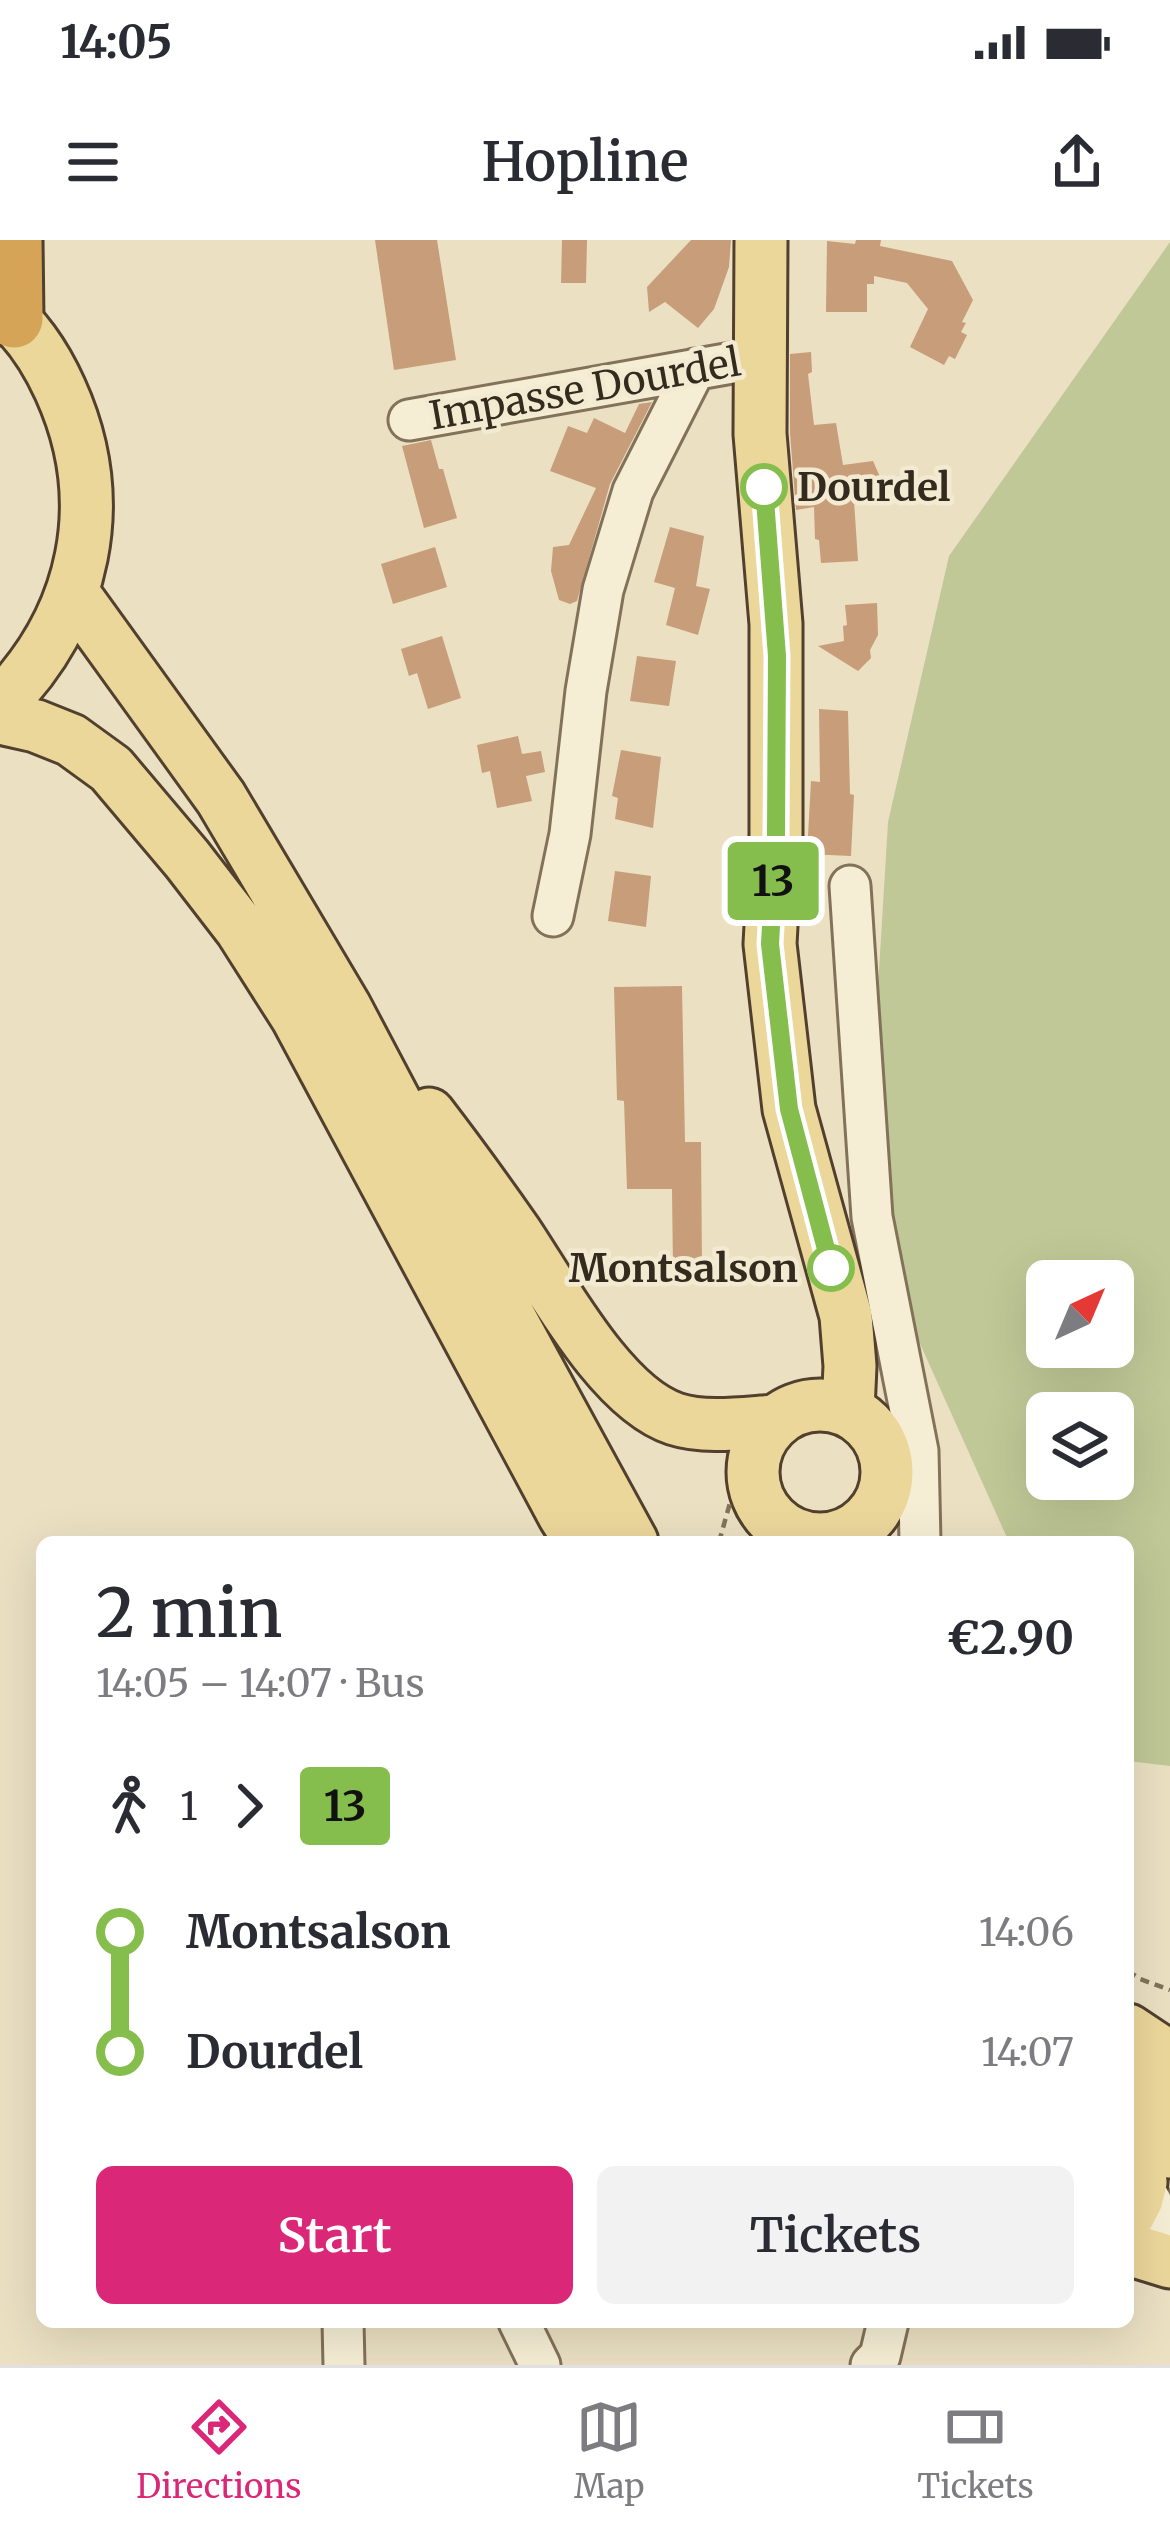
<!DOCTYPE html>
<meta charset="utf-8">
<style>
:root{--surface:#fff;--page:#f2f2f3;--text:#2b2b33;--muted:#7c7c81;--line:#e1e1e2;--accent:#db2777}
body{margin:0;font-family:Merriweather,serif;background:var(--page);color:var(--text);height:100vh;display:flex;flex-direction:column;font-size:45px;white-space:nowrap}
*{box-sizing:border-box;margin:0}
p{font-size:39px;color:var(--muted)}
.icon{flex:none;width:66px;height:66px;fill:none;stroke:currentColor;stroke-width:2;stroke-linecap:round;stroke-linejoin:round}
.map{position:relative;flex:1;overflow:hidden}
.side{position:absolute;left:36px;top:1296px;width:1098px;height:792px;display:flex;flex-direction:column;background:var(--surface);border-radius:18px;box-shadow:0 12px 48px #0002}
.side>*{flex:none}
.badge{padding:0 24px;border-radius:9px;font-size:42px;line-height:78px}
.needle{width:78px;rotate:44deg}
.buttons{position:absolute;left:1026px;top:1020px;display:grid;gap:24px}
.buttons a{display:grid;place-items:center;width:108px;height:108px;border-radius:18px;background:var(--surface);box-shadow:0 12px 48px #0002;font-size:60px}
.map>.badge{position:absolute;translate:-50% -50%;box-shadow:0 0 0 6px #fff}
.legs{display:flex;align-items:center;gap:18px;height:132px;padding:0 60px;font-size:39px}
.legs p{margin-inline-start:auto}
.overview{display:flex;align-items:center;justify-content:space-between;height:204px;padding:0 60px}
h1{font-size:66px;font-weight:600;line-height:90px}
.cta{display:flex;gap:24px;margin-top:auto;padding:24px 60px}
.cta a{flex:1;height:138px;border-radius:18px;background:var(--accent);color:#fff;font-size:48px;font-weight:600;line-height:138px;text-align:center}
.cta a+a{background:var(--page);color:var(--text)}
ul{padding:0 60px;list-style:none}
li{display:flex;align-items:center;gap:42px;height:120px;font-size:45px}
li i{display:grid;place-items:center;width:18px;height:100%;margin:0 15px;background:currentColor}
li i::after{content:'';width:30px;height:30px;margin:-15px;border:9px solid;border-radius:50%;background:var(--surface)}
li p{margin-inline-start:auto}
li:first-child i{background:linear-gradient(#0000 50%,currentColor 0)}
li:last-child i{background:linear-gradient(currentColor 50%,#0000 0)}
.status{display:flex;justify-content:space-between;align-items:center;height:84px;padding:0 60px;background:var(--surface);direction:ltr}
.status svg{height:33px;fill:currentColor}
header{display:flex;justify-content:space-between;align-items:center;height:156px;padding:0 60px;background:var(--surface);font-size:54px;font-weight:600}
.dock{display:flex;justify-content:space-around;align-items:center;height:168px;border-top:3px solid var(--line);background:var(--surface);font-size:33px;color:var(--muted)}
.dock a{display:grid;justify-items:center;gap:6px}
.dock .current{color:var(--accent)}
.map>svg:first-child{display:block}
</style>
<div class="status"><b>14:05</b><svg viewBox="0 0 49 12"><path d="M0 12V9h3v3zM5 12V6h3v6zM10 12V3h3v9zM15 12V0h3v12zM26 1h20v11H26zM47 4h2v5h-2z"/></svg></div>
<header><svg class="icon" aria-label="menu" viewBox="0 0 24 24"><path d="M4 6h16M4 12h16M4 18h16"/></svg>Hopline<svg class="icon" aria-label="share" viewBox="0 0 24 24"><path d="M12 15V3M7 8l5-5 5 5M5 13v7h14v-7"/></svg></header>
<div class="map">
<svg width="1170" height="2125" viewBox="0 0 1170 2125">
<rect width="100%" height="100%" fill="#ebe0c2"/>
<path fill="#c0c897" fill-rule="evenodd" d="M1170,2V1526L1128,1521V1302H1009L864,979L888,582L949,316ZM1047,1041H1113V1107H1047ZM1047,1173H1113V1239H1047Z"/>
<path fill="#c79d7a" d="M375,0H437L456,120L394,130Z
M562,0H587L586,43H561Z
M691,0H731L729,27L714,69L698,88L665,62L649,72L647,47Z
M856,0H881L880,6L952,21L973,60L962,82L966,83L961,92L967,95L955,119L949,116L944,125L910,107L928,69L907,43L874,36V44H867V72H826L827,1L855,4Z
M811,112L812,132L808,134L814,185L836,183L843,225L873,221L888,255L854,261L858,321L821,323L819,300L815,299L814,267L796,270L790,193V114Z
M652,162L610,244L577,361L570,364L559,360L551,331L553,307L569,305L596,248L550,231L568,186L587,193L594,178L625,193L639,164Z
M431,200L439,229H443L457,278L424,288L402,206Z
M670,287L704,296L696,346L710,349L698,395L666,385L675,348L654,342Z
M435,307L447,347L393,364L381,324Z
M877,363L878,395L870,410L871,418L858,431L818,406L844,401L843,386L847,385L845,365Z
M442,396L461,458L428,469L417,433L409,436L401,409Z
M637,416L676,421L669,466L630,461Z
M819,469L848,471L850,554L854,555L851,616L807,614L811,541L820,542Z
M518,496L522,514L541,511L545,532L526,536L532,561L497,568L490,531L482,533L477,505Z
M621,510L661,517L653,588L615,579L618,558L612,556Z
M615,631L651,636L646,687L608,681Z
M682,746L685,902H701L702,1029L673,1030L672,949H627L624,861L617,860L614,747Z"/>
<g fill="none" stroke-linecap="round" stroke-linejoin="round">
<defs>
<path id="minor" d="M409,180L760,118
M850,646L872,977L918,1211L920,1302
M553,676L570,594L586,451L603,350L633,251L695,129
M827,1299L831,1302
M1141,1942L1170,1997
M343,2082L344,2125
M519,2082L540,2125
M871,2125L880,2116L888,2082"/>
<path id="major" d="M761,0L760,194L776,384V595L770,704L789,869L846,1076L850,1126L848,1170
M0,67C26,88 46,118 60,149C111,261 86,378 0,464
M73,353L221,558L345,767L489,1040L632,1302
M0,478L36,486L71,500L111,529L187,619L241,689L297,777L564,1275L581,1302
M429,874C459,913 488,953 516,993C553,1048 611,1158 675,1179C706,1189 744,1183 776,1181
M753 1232a67 67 0 1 1 134 0a67 67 0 1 1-134 0Z
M1128,1790L1170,1818
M1128,1842L1170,1867
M1128,1888L1170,1912
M1128,1919L1141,1942L1137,1959L1128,1976
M1128,2009L1170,2022"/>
<path id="highway" d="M13,0L14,79"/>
</defs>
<use href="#minor" stroke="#83725a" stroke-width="45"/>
<use href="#major" stroke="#51402e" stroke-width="57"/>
<use href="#highway" stroke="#51402e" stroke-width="63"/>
<path stroke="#83725a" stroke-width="4.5" stroke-dasharray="9 6" stroke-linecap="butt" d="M719,1302L730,1263L755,1248
M1128,1731L1140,1739L1170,1750"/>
<use href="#minor" stroke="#f6eed4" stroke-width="39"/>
<use href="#major" stroke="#ecd79b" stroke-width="51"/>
<use href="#highway" stroke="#d6a457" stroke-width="57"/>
</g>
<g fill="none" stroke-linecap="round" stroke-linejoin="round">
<defs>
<path id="line-1" d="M764,247L777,416L776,596L770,704L789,869L831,1028"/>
</defs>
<use href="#line-1" stroke="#fff" stroke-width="27"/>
<use href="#line-1" stroke="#85be4c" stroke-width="18"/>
</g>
<g fill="#fff" stroke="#85be4c" stroke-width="6">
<circle cx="764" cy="247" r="21"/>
<circle cx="831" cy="1028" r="21"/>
</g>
<g text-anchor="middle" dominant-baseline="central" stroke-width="9" stroke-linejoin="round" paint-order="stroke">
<g font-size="39" fill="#342a1e" stroke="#f3ebd1">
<text transform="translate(585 149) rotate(-10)">Impasse Dourdel</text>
</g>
<g font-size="39" font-weight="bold" fill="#342a1e" stroke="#f3ebd1" text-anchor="start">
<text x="797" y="247">Dourdel</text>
<text x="798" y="1028" text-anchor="end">Montsalson</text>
</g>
</g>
</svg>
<div class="buttons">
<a><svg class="needle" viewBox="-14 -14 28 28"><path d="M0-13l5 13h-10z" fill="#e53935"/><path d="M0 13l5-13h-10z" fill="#7c7c81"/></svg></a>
<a><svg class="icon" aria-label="layers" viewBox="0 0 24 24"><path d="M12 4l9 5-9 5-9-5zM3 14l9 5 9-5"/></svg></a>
</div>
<b class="badge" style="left:773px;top:641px;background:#85be4c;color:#111">13</b>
<section class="side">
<div class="overview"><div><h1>2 min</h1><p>14:05 – 14:07 · Bus</p></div><b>€2.90</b></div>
<div class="legs"><svg class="icon" aria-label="walk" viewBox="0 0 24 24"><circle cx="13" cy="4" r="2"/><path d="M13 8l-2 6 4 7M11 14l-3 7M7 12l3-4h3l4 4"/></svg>1<svg class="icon" aria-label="forward" viewBox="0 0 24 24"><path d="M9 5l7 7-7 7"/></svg><b class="badge" style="background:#85be4c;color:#111">13</b></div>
<ul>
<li><i style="color:#85be4c"></i><b>Montsalson</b><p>14:06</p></li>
<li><i style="color:#85be4c"></i><b>Dourdel</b><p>14:07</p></li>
</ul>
<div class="cta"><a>Start</a><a>Tickets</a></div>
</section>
</div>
<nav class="dock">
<a class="current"><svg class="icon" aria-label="directions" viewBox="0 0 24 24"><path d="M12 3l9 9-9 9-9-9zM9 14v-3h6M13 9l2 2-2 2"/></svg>Directions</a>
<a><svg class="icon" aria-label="map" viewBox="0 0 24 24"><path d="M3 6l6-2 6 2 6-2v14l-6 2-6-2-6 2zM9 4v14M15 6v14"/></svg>Map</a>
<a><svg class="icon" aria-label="tickets" viewBox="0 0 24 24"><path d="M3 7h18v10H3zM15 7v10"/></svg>Tickets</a>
</nav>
